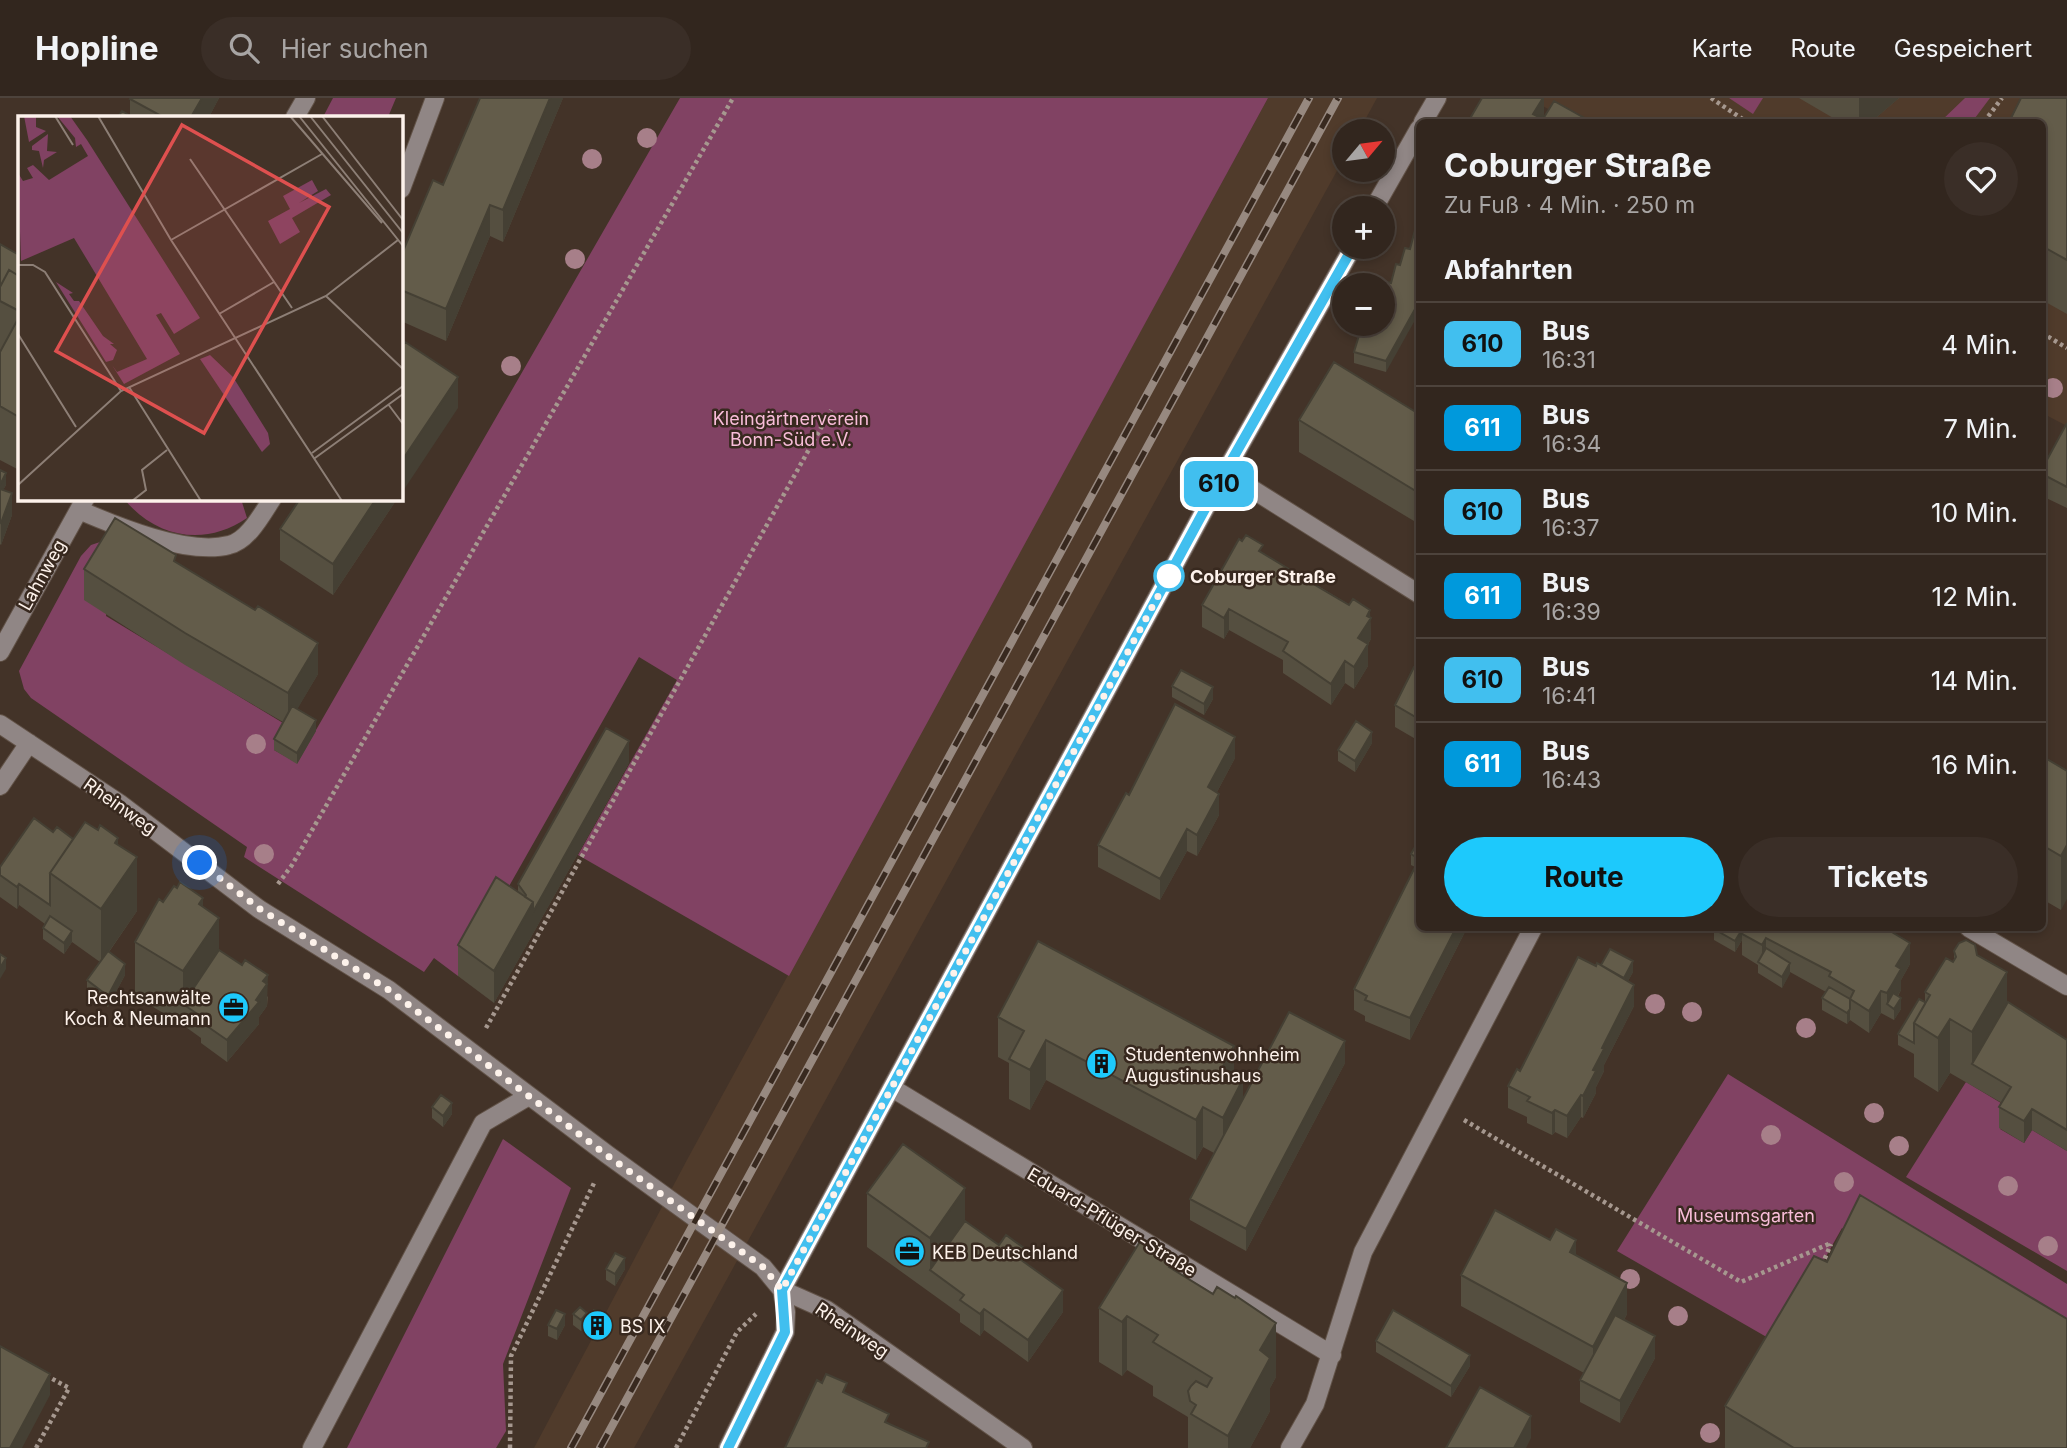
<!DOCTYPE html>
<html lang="de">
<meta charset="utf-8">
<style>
:root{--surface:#32261e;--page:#3a2e27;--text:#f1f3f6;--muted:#a8a5a4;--line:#4d433c;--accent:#1dc9fc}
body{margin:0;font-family:Inter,sans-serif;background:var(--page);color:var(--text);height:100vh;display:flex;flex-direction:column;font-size:26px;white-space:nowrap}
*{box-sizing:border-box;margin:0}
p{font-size:23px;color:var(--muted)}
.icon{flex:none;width:38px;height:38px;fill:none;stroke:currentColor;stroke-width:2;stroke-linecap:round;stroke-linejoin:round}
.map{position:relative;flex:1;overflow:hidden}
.panel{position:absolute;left:1416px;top:21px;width:630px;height:812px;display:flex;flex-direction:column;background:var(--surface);border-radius:10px;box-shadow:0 4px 10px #0003,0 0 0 2px var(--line)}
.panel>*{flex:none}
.badge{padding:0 14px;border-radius:10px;font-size:24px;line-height:46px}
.needle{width:46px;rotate:61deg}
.controls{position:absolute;left:1332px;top:21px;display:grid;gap:14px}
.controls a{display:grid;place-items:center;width:63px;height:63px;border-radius:50%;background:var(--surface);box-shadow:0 4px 10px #0003,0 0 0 2px var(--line);font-size:35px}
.you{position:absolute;width:35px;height:35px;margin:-18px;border:5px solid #fff;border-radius:50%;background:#1a73e8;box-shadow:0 0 0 10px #1a73e833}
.map>.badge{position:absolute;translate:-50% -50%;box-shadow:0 0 0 4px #fff}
h2{padding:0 28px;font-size:26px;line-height:63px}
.round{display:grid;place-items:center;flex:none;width:74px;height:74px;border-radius:37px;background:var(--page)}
.headline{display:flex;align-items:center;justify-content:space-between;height:119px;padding:0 28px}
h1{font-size:33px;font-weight:700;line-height:52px}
.cta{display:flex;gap:14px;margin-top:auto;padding:14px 28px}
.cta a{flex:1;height:80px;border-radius:42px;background:var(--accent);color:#111;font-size:28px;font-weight:700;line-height:80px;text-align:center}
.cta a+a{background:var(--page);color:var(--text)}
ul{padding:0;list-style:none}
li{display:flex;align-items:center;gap:21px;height:84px;padding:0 28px;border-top:2px solid var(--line)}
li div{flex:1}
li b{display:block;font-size:26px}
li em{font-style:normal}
li .badge{min-width:77px;font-weight:700;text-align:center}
header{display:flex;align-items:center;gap:42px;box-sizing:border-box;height:98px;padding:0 35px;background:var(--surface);border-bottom:2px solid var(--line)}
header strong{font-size:33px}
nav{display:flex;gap:38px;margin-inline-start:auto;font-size:24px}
.search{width:490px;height:63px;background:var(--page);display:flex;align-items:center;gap:18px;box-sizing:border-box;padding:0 24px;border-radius:38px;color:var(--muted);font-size:26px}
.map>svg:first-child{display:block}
</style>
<header>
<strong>Hopline</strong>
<div class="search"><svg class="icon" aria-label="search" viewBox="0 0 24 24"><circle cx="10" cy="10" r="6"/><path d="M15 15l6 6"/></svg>Hier suchen</div>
<nav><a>Karte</a><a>Route</a><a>Gespeichert</a></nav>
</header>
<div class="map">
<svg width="2067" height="1350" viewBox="0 0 2067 1350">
<rect width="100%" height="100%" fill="#433328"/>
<path fill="#503b2b" d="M1268,0H1377L1359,33H1344V60L634,1350H534L688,1060Z
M1528,0H2067V328L2042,315V24H1572Z"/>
<path fill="#814263" d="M333,0H396L388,19H323Z
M680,0H1268L789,878L578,757L677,582L639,559L458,878L434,860L424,874L244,759L247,749L31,600L24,591L19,573L81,458L91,447L112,440L106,518L288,628L274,652L297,665Z
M1729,0H1763L1753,16Z
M1965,0H1990L1972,24H1940Z
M124,401H241L247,420C205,449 156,440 124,401Z
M1728,976L2067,1186V1266L1842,1130L1777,1245L1617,1153Z
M1966,984L2011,1011L2000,1031L2024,1045L2032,1032L2067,1053V1173L1906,1079Z
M503,1041L571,1090L503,1266L506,1333L496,1350H347Z"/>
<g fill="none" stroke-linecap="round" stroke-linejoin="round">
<defs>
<path id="minor" d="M295,19L306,0
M1423,24L1437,0
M401,91L435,0
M1374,110L1419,31
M1225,374L1419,496
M79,412C116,428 188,458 229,447C248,443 262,416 272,401
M0,554L85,401
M0,626L119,705L259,811L389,892L608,1057L763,1169L782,1192L827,1212L1023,1350
M0,688L29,645
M1969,830L2067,888
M892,990L1332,1257
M782,1192L1225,374L1353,149
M312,1350L483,1025L529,998
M728,1350L785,1234L786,1214L782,1192
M1290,1350L1315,1306L1363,1154L1533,830"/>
</defs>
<use href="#minor" stroke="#615247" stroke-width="20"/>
<path stroke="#a6988f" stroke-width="4.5" stroke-dasharray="3.5 3.5" stroke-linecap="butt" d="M1711,0L1747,24
M1984,24L2002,0
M2042,235L2067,250
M278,786L292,767L733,0
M486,930L831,312
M1464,1022L1741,1184L1831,1145
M1822,1167L1831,1146
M36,1350L69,1290L47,1278
M510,1350L511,1258L595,1083
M676,1350L737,1234L756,1216"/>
<use href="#minor" stroke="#908685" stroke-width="18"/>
<defs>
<path id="rail" d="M571,1350L1309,0
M600,1350L1338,0"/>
</defs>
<use href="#rail" stroke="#978980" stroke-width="8"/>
<use href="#rail" stroke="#38291f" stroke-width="5" stroke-dasharray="16" stroke-linecap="butt"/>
</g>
<g fill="#a77f89">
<circle cx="647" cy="40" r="10"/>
<circle cx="592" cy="61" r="10"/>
<circle cx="575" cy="161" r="10"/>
<circle cx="511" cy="268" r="10"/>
<circle cx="2053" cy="290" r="10"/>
<circle cx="256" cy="646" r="10"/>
<circle cx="264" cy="756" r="10"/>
<circle cx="1655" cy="906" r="10"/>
<circle cx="1692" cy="914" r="10"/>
<circle cx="1806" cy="930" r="10"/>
<circle cx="1874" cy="1015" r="10"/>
<circle cx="1771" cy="1037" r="10"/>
<circle cx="1899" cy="1048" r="10"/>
<circle cx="1844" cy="1084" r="10"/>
<circle cx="2008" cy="1088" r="10"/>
<circle cx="2048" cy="1148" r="10"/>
<circle cx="1630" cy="1181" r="10"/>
<circle cx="1678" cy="1218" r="10"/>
<circle cx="1710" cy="1335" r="10"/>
</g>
<path fill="#554f40" d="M219,0L209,19H118L130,18V1Z
M563,0L503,144L490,138L446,243L401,223V158L443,87Z
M1799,0H1899L1871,24H1840Z
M2067,0V216L2042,202V24Z
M0,146L19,157V372L0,362Z
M1410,151L1386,274L1354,265V254L1364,235L1382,226L1391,185Z
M1419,316V426L1299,354V322Z
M2067,325V410L2042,398V371Z
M0,372L6,387L3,392L12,417L1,447L0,446Z
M300,401H397L333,497L280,462V431Z
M1263,455L1370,519L1371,541L1368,546V568L1354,591L1345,585L1331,607L1283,575V562L1229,532L1224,541L1202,529V507Z
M176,464L318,576L297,611L316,633L297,666L274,652V641L283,624L185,567L84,502V471Z
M1419,567V643L1395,629V607Z
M1172,588L1213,601L1204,617L1172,599Z
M1372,645L1355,674L1338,663V652Z
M2042,658L2067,673L2061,812L2042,801Z
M1235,660L1217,694L1219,717L1197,758L1187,753L1160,802L1098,769V747L1129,697Z
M629,665L494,905L458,878V847L518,794V786Z
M53,734L73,741L118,747L137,813L109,854L125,877L108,909L87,893V882L100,864L72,844L64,856L43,841V830L45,826L19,807L17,811L0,799V769Z
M1419,742V830H1467L1410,942L1365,923V918L1354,912V891L1415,769L1411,767V756Z
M163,804L203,809L219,852L268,899L267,908L259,919V926L227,964L201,945V940L183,927L135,898V844Z
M1890,830V833L1910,866L1901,882V892L1898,898L1901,911L1894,922L1881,915L1869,935L1850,922L1847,926L1822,912V900L1826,894L1790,874L1782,890L1758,875V867L1742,857V842L1735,854L1714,842V831Z
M1954,853L1977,857L2007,907L2067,942V1053L2032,1032L2024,1045L1999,1030V1009L2002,1005L1950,975L1938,994L1914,979V956L1898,947V936L1925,904V894L1954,862Z
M1602,867L1633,874L1628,883L1634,908L1604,967V973L1596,989V995L1583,1020L1581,1019L1567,1040L1555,1034L1552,1037L1527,1025V1019L1508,1010V988L1520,973L1596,868Z
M998,919L1234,976L1243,999L1345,965L1246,1153L1190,1122V1101L1214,1055L1203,1049L1196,1062L1046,982L1030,1012L1009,1001V965L998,959Z
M432,1009L452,1016L443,1029L432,1020Z
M867,1095L965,1123L1024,1164L1063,1214L1028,1264L984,1232L980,1238L960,1224V1216L867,1149Z
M1576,1157L1627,1216L1624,1222L1655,1260L1620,1325L1580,1304V1282L1584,1275L1461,1208V1177Z
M1827,1164L2067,1350H1725V1308Z
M606,1171H625L615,1188L606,1182Z
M1174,1172L1276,1279L1270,1290V1313L1250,1350H1188V1319L1153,1298V1288L1127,1272L1122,1278L1099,1264V1210Z
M594,1212L602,1224L601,1233L592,1232V1221Z
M573,1216L587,1226L581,1233L573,1227Z
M548,1227H565L557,1242L548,1238Z
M1376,1243L1470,1268L1451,1299L1376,1254Z"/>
<path fill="#454034" d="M202,0H219L209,19H191Z
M550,0H563L503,144V112Z
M1543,0H1544V24L1533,16Z
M1859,0H1899L1871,24H1859Z
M490,107V138L446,243V211Z
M1419,204V215L1386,274V263Z
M458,279V310L401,396V364Z
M6,375V387L0,398V387Z
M12,395V417L1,447V425Z
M376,401H397L333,497V466Z
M1229,511V532L1224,541V520Z
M1370,512L1371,541L1358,562V540L1367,518Z
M318,545V576L288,627V595Z
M1368,546V568L1354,591V569Z
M1345,563V585L1331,607V586Z
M1213,589V601L1204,617V606Z
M316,622V633L297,666V655Z
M1372,634V645L1355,674V663Z
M1235,639V660L1208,711V689Z
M629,643V665L494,905V873L533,804Z
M1219,696V717L1197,758V737Z
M1187,731V753L1160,802V781Z
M118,740V786L137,759V813L101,865V811L115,745Z
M2067,747V801L2061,812V758Z
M19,786V807L17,811V789Z
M203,800V844L219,820V874L183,906V873L199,806Z
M1456,830H1467L1410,942V920Z
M1743,830H1747L1742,836V842L1735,854V843Z
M72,833V844L64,856V845Z
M1766,840V861L1762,866V847Z
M1910,845V866L1901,882V892L1891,909L1887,906V895L1896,868Z
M6,860V871L0,881V870Z
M1633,863V874L1620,898V887Z
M1790,865V876L1782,890V879Z
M125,866V877L108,909V898Z
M2007,874V928L1972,966V934Z
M268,877L267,908L259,919V926L227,964V942L256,902L263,883Z
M1634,887V908L1604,967V973L1596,989V995L1583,1020V998L1602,950Z
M1881,893V915L1869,935V913Z
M1901,900V911L1894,922V911Z
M1850,911V922L1847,926V915Z
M1950,921V975L1938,994V940Z
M1046,942V982L1030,1012V972Z
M1345,943V965L1246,1153V1131Z
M1234,948V988L1222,970Z
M1243,981V1021L1223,1060V1020Z
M1581,997V1019L1567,1040V1018Z
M452,1005V1016L443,1029V1018Z
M1203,1009V1049L1196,1062V1022Z
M2032,1011V1032L2024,1045V1023Z
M1555,1012V1034L1552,1037V1015Z
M965,1090V1144L930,1172V1140Z
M1576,1142V1173L1570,1154Z
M1024,1150V1172L1017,1159Z
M625,1160V1171L615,1188V1176Z
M1174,1161V1215L1169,1169Z
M1627,1185V1216L1593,1280V1249Z
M1063,1192V1214L1028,1264V1242Z
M984,1211V1232L980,1238V1216Z
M587,1215V1226L581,1233V1222Z
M565,1216V1227L557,1242V1231Z
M1127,1218V1272L1122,1278V1224Z
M1276,1225V1279L1270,1290V1313L1250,1350H1228V1338L1260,1252Z
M1655,1238V1260L1620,1325V1303Z
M1470,1257V1268L1451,1299V1288Z
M50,1276V1297L22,1350H10Z
M1531,1318V1340L1526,1350H1514Z"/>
<path fill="#635c4a" stroke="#454034" stroke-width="2" d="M131,0H202L191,19H163L130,1Z
M480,0H550L503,112L490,107L446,211L401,192V158L433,82L443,87Z
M1482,0H1543L1533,16L1549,24H1468Z
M2021,0H2067V162L2042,148V24H2009Z
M1554,3L1588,22L1586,24H1549L1543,21Z
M122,13L132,19H118Z
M1419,125V204L1386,263L1354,254L1360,234L1364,235L1366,226H1382V201L1387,184L1391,185L1396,166L1400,167L1405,150L1410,151L1415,132Z
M0,146L19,157V178L9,172L0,189Z
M9,172L19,178V213L0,203V189Z
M19,219V319L0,308V254Z
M405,244L458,279L401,364V250Z
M1334,264L1419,316V395L1299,322Z
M2067,325V389L2042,376V371Z
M0,372L6,375L0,387Z
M0,391L12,395L1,425L0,424Z
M300,401H376L333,466L280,431Z
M115,420L176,457L174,463L255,512L258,508L318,545L288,595L185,535L84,471Z
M1246,437L1263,447L1259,453L1320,490L1349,507L1353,501L1370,512L1367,518L1371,520L1358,540L1368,546L1354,569L1345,563L1331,586L1283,553L1288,544L1229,511L1224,520L1202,507L1239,441L1242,443Z
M1419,567V621L1395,607L1414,569L1417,570Z
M1181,572L1213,589L1204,606L1172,588Z
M1175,606L1235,639L1208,689L1219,696L1197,737L1187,731L1160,781L1098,747L1126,695L1129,697Z
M292,608L316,622L297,655L274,641Z
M1356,623L1372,634L1355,663L1338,652Z
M606,630L629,643L533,814V804L525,799L526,797L518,786Z
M2042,658L2067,673V747L2061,758L2042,747Z
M34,720L53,734L57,729L73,741L50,775V807L19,786L17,789L0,777V769Z
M85,724L98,732L100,727L118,740L115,745L137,759L101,811L50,775Z
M1419,742V761L1411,756Z
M1418,763L1419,764V830H1456L1410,920L1365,902L1367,898L1354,891Z
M496,779L533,804L494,873L458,847Z
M180,784L203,800L199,806L219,820L183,873L135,844L159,801L163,804L174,788L177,790Z
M50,818L72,833L64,845L43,830Z
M1715,830H1743L1735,843L1714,831Z
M1746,830H1888L1887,831L1910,845L1896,868L1901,871L1893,885L1887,895L1881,893L1869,913L1850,901L1854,893L1829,878L1831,874L1766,840L1762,847L1742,836Z
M1966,842L1975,847L1977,857L2007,874L1972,934L1950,921L1938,940L1914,925L1930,897L1925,894L1946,860L1953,864L1956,859L1954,853L1959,845Z
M1038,843L1234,948L1222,970L1243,981L1223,1020L1203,1009L1196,1022L1046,942L1030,972L1009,961L1024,933L998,919Z
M1766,850L1790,865L1782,879L1758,864Z
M1610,851L1633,863L1624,880L1601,867Z
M219,852L242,867L245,862L268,877L263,883L267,886L256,902L259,904L227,942L201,924L203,920L183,906Z
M108,853L125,866L108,898L87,882Z
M0,856L6,860L0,870Z
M1578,859L1596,868L1597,865L1634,887L1602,950L1604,951L1593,972L1596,973L1583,998L1581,997L1567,1018L1555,1012L1552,1015L1527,1003L1530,999L1508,988L1517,971L1520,973Z
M1829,889L1850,901V911L1847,915L1822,900Z
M1893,895L1901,900L1894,911L1887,906Z
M1919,901L1925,904V906L1914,925V945L1898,936Z
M2008,904L2067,942V1032L2032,1011L2024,1023L1999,1009L2011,989L1972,966Z
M1289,914L1345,943L1246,1131L1190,1101Z
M441,997L452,1005L443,1018L432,1009Z
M903,1046L965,1090L930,1140L867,1095Z
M1860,1097L2067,1221V1350H1794L1725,1308L1814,1158L1827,1164Z
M1495,1112L1550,1142L1556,1131L1576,1142L1570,1154L1627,1185L1593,1249L1461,1177Z
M965,1123L999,1147L1006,1137L1024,1150L1017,1159L1063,1192L1028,1242L984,1211L980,1216L960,1202L964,1197L930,1172Z
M1141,1142L1174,1161L1169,1169L1213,1196L1217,1189L1235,1200L1236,1198L1276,1225L1260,1252L1270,1260L1228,1338L1191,1316L1196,1307L1190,1303L1188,1293L1191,1288L1196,1283L1207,1289L1212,1280L1153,1244L1158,1237L1127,1218L1122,1224L1099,1210Z
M615,1155L625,1160L615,1176L606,1171Z
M580,1209L587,1215L581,1222L573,1216Z
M556,1212L565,1216L557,1231L548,1227Z
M594,1212L602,1213L601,1222L592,1221Z
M1393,1212L1470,1257L1451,1288L1376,1243Z
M1615,1217L1655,1238L1620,1303L1580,1282Z
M0,1248L50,1276L10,1350H0Z
M826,1276L847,1285L843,1294L889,1316L885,1324L929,1344L926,1350H785L817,1282L822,1285Z
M1480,1289L1531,1318L1514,1350H1446Z"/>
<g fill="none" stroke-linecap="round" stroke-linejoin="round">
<defs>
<path id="line" d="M728,1350L785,1234L782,1192L1225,374L1353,149"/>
</defs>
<use href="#line" stroke="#fff" stroke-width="16"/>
<use href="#line" stroke="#41bfef" stroke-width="10"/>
<path stroke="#fdf2eb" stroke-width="7" stroke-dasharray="0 12.6" d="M200,765L260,811L389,892L608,1058L763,1169L782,1192L1169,478"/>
</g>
<defs>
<symbol id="office-disc" viewBox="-11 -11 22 22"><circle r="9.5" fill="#1dc9fc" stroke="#38291f"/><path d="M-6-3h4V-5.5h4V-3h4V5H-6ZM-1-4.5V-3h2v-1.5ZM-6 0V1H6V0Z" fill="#111"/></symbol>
<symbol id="building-disc" viewBox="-11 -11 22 22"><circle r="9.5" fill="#1dc9fc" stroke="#38291f"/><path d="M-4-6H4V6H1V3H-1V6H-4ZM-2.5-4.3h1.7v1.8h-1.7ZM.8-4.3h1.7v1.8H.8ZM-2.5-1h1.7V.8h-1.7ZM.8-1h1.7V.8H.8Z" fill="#111"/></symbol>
</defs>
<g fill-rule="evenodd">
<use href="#office-disc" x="216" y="892" width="35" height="35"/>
<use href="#building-disc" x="1084" y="948" width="35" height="35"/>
<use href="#office-disc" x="892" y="1136" width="35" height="35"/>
<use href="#building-disc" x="580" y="1210" width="35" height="35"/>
</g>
<circle fill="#fff" stroke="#41bfef" stroke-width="3.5" cx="1169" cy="478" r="14"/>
<g text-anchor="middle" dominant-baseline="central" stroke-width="5" stroke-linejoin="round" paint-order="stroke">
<g font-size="18" fill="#f9bdd9" stroke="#38291f">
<text x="791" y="320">Kleingärtnerverein<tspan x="791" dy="21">Bonn-Süd e.V.</tspan></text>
<text x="1746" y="1117">Museumsgarten</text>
</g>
<g font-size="18" fill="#fdf2eb" stroke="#38291f">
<text transform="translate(42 477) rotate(-61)">Lahnweg</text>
<text transform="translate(120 708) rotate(35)">Rheinweg</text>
<text transform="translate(1112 1124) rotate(31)">Eduard-Pflüger-Straße</text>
<text transform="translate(852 1232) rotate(34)">Rheinweg</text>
</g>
<g font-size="18" font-weight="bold" fill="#fdf2eb" stroke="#38291f" text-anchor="start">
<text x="1190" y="478">Coburger Straße</text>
</g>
<g font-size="18" fill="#fdf2eb" stroke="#38291f" text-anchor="start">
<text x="211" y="899" text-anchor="end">Rechtsanwälte<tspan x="211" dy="21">Koch &amp; Neumann</tspan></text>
<text x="1125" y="956">Studentenwohnheim<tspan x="1125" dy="21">Augustinushaus</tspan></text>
<text x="932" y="1154">KEB Deutschland</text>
<text x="620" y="1228">BS IX</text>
</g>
</g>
<g transform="translate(18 18)">
<rect width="385" height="385" fill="#433328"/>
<path d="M6,0H18V11L28,15L11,26ZM39,0H52L69,24L182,202L156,218L143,197L138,199L162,238L106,268L94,249L99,256L129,243L56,122L3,145L0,57L5,65L15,62L9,52L15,49L31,64L70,40L63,28L58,31L57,22ZM30,18L29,35L39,36L26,44L25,52L21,35L14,34V30ZM294,64L300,75L281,87L308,73L313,79L274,102L282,116L262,128L250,105L272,93L265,80ZM38,166L55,177L51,178L56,185H61L85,220L96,228H92L99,234L95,244L88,246ZM192,239L215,261L250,317L252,328L244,336L182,243Z" fill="#814263"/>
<path fill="none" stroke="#8d7f76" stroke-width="2" d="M37,0L55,29M80,0L153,124L324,385M272,0L364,107M281,0L385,130M292,0L385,117M304,0L385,104M172,43L274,192M153,124L304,38M0,149H15L27,156L103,275M308,180L385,253M201,198L256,166M0,218L58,311M111,271L183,385M370,288L385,308M294,337L385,270M297,342L385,278M0,369L103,275L308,180L380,124M114,385L128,374L124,354L149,334"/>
<path fill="#de504f" fill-opacity="0.15" stroke="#de504f" stroke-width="3.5" d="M164,9L311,91L186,317L38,235Z"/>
<rect width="385" height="385" fill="none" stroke="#fdf2eb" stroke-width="3.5"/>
</g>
</svg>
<div class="controls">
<a><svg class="needle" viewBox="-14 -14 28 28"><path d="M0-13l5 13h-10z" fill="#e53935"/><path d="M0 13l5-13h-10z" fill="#a8a5a4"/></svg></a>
<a>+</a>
<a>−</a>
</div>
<div class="you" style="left:200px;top:765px"></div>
<b class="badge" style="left:1219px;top:386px;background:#41bfef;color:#111">610</b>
<section class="panel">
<div class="headline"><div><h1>Coburger Straße</h1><p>Zu Fuß · 4 Min. · 250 m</p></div><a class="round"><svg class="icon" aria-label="heart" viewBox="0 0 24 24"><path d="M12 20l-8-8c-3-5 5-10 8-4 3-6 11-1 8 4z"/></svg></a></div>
<h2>Abfahrten</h2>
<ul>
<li><span class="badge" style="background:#41bfef;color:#111">610</span><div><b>Bus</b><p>16:31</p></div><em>4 Min.</em></li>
<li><span class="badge" style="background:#0099dc;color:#fff">611</span><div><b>Bus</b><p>16:34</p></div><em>7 Min.</em></li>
<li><span class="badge" style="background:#41bfef;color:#111">610</span><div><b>Bus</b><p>16:37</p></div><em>10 Min.</em></li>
<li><span class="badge" style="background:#0099dc;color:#fff">611</span><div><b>Bus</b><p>16:39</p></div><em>12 Min.</em></li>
<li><span class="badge" style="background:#41bfef;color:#111">610</span><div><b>Bus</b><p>16:41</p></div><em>14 Min.</em></li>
<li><span class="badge" style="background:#0099dc;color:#fff">611</span><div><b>Bus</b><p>16:43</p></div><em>16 Min.</em></li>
</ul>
<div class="cta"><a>Route</a><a>Tickets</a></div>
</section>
</div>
